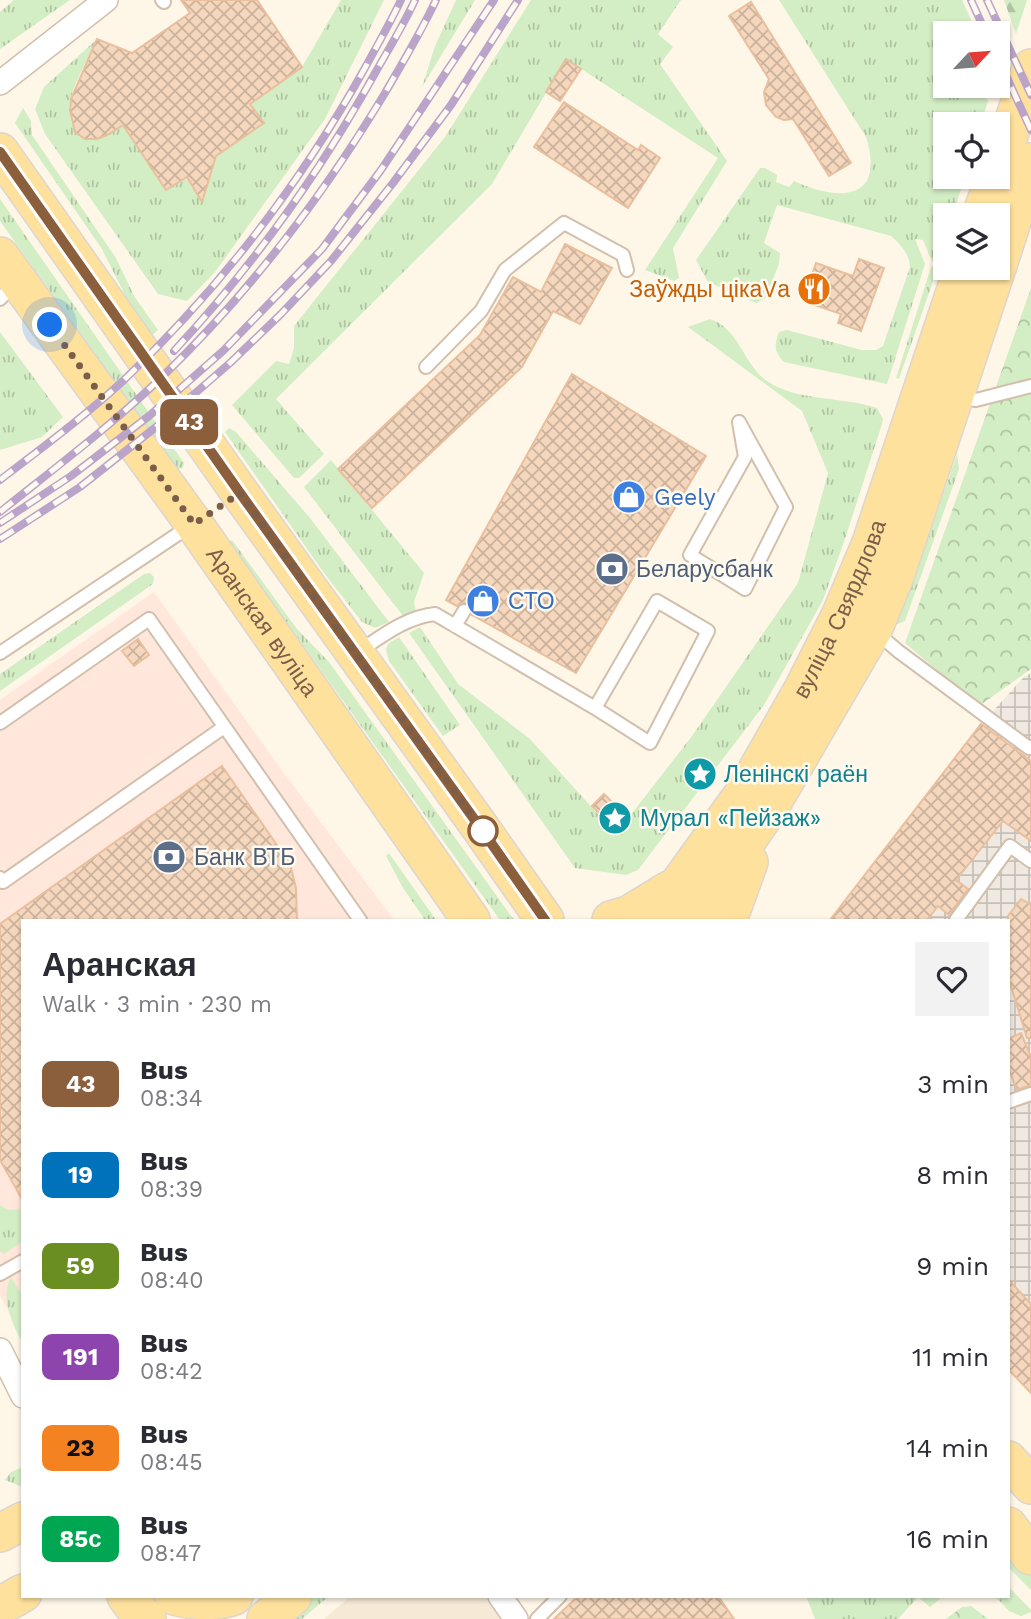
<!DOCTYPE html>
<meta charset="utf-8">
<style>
:root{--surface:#fff;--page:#f2f2f3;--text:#2b2b33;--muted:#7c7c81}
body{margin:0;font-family:"Work Sans",sans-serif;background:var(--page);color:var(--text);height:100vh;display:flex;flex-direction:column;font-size:26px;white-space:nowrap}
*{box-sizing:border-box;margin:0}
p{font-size:23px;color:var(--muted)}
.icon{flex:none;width:38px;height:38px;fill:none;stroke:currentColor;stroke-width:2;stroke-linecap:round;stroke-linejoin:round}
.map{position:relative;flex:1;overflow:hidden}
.sheet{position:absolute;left:21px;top:919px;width:989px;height:679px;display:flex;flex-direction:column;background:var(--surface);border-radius:0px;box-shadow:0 2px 5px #0004}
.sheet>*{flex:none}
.badge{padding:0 14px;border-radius:10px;font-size:24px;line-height:46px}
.needle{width:46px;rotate:64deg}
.fabs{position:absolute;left:933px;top:21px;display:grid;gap:14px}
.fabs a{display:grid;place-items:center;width:77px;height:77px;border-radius:0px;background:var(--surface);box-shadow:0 2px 5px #0004;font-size:35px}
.you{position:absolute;width:35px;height:35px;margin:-18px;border:5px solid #fff;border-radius:50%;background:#1a73e8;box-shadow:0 0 0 10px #1a73e833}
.map>.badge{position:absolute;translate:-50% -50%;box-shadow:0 0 0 4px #fff}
.round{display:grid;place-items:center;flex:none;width:74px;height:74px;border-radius:0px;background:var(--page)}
.summary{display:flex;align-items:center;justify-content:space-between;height:119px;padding:0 21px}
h1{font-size:33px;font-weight:700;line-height:52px}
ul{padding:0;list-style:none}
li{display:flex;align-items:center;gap:21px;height:91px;padding:0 21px}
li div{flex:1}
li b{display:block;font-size:26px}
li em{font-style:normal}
li .badge{min-width:77px;font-weight:700;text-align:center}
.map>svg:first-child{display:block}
</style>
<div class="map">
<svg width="1031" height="1619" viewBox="0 0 1031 1619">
<defs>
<pattern id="industrial-grid" width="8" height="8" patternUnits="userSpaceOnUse" patternTransform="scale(1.75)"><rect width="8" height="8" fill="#efe9e1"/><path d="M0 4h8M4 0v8" fill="none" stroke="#c7c0b8"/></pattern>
<pattern id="grass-tufts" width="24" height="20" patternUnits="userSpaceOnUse" patternTransform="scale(1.75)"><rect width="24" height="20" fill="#d3edc5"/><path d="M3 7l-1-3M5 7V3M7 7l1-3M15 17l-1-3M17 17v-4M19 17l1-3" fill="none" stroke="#b0c3a2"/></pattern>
<pattern id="forest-firs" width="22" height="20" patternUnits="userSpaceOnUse" patternTransform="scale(1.75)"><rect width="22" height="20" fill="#d3edc5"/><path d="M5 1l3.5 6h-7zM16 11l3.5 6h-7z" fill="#b0c3a2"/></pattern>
<pattern id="park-crowns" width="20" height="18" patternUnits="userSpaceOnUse" patternTransform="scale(1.75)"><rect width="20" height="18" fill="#d3edc5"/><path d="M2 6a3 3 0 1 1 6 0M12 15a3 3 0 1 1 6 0" fill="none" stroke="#b0c3a2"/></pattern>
<pattern id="building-cross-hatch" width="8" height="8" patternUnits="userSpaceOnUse" patternTransform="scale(1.75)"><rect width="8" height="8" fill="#f5d7be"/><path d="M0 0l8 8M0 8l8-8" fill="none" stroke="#cbb29c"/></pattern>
</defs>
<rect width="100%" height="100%" fill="#fef7e8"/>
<path fill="#f6e9d6" d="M351,1596H486L502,1619H324Z"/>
<path fill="#ffe8db" d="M154,592L278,765L394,920H23V1336L0,1296V700Z"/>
<path fill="url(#industrial-grid)" d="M1031,673V1393L1008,1369V920H830L981,724L1024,677Z"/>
<path fill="url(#grass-tufts)" d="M14,0H70L0,49V12Z
M341,0H384L325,119L215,272L187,301L158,294L45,134L35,109L44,87L97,39C89,57 74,83 70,101C67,120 75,143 98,139C107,137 115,130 123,125L166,190L185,179L196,181L195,191L201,195L204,193L212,170L203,165L264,124L250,104L302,67Z
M456,0H475L422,87L435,46Z
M531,0H681L658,34L673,47L660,64L727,161L673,248L679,278L674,281L645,270L718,158L566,59L492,184L276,399L324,454L299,478H294L232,405L276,361L289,364L294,348V326L445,137Z
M779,0H962L977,33H945V86H980L988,101L981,124H945V177H965L953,215H945V242L941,256L932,261L923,240L915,239L925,264L887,384L784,362C774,352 774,345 779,332L787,330L862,350H876L883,346L910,267C909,253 901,245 891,236L777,205L764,243L780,253L779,264L765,299L756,303L708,282L696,260L760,168H765L777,175L776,182L789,187L794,181C839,202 886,201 866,137Z
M23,108L31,121L32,135L116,258L134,296L158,330L150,337L129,303L102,249L15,123Z
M0,199L184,463L183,468L179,469L175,466L0,221Z
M939,264L899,379L896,378L931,267Z
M710,319C739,328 743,364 767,381C798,402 842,396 877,408L883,419L881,427L845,539L823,600L764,705L638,870L626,875L575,868L409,633L420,627L458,684L530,739L616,834L692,736L798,583L828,473L802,411L688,327Z
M0,332L63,417L42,437L0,450Z
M229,428L236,432L310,518L389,622L375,628L362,622L324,573L225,432Z
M957,454L959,469L905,621L895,625L914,579Z
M331,460L424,573L414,602L416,611L403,616L304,487Z
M232,540L297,629L329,662L514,920H500L229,542Z
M150,573L154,577L153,584L0,691V674L144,574Z
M399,637L460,725L443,736L389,661L386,649L388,644Z
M389,853L436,920H425L403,888L386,856Z
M0,1205L8,1210L23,1209V1241L4,1254L0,1251Z
M11,1277L23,1297V1343C11,1323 0,1296 11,1277Z
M23,1467V1485L20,1486L5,1480L11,1472Z
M1008,1548L1031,1573V1590L1008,1567Z
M1008,1586L1031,1610V1612L1021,1616L1009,1611L995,1596H1008Z
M316,1596H329L302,1619H290Z
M806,1596H937L940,1599L930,1607L918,1597L898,1619H815Z"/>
<path fill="url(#forest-firs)" d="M1004,0H1027L1016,34Z"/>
<path fill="url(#park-crowns)" d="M1031,288V669L979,706L905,643Z
M971,1606L988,1619H946L962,1607Z"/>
<path fill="url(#building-cross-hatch)" stroke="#e9bf9d" stroke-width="2" d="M181,0H257L302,67L250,104L264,123L216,156L202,202L187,177L166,190L123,125L107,135L97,139H85L75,132L70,111L71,99L97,39L132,53L190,13Z
M751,2L851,163L829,176L793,119L784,120L776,117L766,105L764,92L769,79L729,16Z
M566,59L581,69L560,101L546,92Z
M564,102L638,150L641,145L660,158L628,208L534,147Z
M565,244L612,268L580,324L553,311L522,367L372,508L338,469L480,335L513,277L541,292Z
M859,259L884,268L861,331L838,323L841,314L803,301L816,263L853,276Z
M572,374L706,456L576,673L472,615V607L468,603H460L457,606L446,600Z
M138,639L149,655L134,666L122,651Z
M981,724L1031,761V841L1003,821L956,880L968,889L949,915L938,906L927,920H830Z
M222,766L290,864L296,888L297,920H23V1201L0,1160V924Z
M604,794L622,812L610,824L592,806Z
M1021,899L1031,905V1038H1027L1008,977V916Z
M1021,1033L1031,1057V1085L1017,1090L1008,1067V1039Z
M1008,1279L1031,1304V1393L1008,1369Z
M578,1596H718L734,1619H554Z"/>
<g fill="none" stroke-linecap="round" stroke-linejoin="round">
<defs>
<path id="lane" d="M162,0L164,2
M0,299L15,283
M426,367L481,311L505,270L564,223L623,255L627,270
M958,397L976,400L1031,386
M739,422L786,507L745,589L690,555L745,457Z
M455,626L464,611
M876,632L898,651L1029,748L1031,747
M358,652C382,636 406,617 435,614L595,708L657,601L708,631L650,743L595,708
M0,653L190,526
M0,723L149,619L360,920
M0,878L3,882L224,727
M956,920L1010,846L1031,861
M1008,1102L1031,1094
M0,1274L23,1261
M537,1619L560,1596"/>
<path id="street" d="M0,83L106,0
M0,1350L23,1396
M500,1596L516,1619"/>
<g id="primary">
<path d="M0,152L240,493L482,830L545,920"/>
<path d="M998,169L1031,68"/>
<path d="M981,215L995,177"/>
<path id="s1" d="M0,256L194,524L471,920"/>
<path d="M998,265L1031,162"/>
<path d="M611,920L628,915L669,890"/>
<path id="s2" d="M653,920L744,793L802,691L841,614L871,543L963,268"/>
<path d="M692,920L768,810L873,630L895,576L997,268"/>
<path d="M728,920L749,862"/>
<path d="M1008,1460L1031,1485"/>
<path d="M1008,1526L1031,1556"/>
<path d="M0,1533L23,1521"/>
<path d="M126,1596L134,1607L147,1619"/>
<path d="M174,1596C193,1601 216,1603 234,1596"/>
<path d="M0,1606L23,1593"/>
<path d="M266,1619L293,1596"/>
</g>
</defs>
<use href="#lane" stroke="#d2bfac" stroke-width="16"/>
<use href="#street" stroke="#d2bfac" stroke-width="26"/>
<use href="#primary" stroke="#ddd5d0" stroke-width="40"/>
<use href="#lane" stroke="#fff" stroke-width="12"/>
<use href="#street" stroke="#fff" stroke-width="23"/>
<use href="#primary" stroke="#ffe19e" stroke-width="37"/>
<defs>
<path id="rail" d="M971,0L986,33
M987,0L1031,95
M998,58L1031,130
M174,351C251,268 319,174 374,75C388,50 403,26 415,0
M0,480C42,448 85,416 124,380C220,288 302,182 366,66C378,44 390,23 401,0
M0,512C55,468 112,425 163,376C250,292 323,196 385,93C403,62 421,32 436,0
M0,523L71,476L149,416L223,351L322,249L381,170L494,0
M0,539L80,487L156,427L230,363L281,314L331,261L393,183L451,105L518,0"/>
</defs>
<use href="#rail" stroke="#bba4ca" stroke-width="8"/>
<use href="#rail" stroke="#fffaf0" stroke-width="5" stroke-dasharray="16" stroke-linecap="butt"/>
</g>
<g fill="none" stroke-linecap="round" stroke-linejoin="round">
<defs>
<path id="line" d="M0,152L240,493L482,830L545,920"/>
</defs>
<use href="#line" stroke="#fff" stroke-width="16"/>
<use href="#line" stroke="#8b5e3c" stroke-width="10"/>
<path stroke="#7b5e49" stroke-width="7" stroke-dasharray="0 12.6" d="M50,325L194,524L240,493L483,831"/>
</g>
<defs>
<symbol id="restaurant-disc" viewBox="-11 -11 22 22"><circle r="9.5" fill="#e8710a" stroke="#fffaf0"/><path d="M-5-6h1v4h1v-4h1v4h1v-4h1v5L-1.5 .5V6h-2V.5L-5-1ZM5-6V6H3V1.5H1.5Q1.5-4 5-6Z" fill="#fff"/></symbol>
<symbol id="shop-disc" viewBox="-11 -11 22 22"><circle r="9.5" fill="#3f7fe0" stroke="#fffaf0"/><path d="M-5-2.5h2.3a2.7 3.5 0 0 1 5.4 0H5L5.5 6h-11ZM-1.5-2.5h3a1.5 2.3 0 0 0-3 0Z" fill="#fff"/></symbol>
<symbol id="bank-disc" viewBox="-11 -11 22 22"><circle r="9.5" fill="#5c6f8a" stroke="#fffaf0"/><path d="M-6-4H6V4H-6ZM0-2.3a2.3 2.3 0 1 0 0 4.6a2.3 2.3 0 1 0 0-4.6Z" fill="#fff"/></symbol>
<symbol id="sight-disc" viewBox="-11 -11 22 22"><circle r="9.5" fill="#0f9aa8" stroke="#fffaf0"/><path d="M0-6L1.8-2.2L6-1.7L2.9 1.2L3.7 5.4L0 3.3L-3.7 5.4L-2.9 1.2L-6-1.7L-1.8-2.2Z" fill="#fff"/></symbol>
</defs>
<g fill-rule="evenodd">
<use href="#restaurant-disc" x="795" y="270" width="38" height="38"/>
<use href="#shop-disc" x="610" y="478" width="38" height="38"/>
<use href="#bank-disc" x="593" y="550" width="38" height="38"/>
<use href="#shop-disc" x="464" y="582" width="38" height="38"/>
<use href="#sight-disc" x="681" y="755" width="38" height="38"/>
<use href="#sight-disc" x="596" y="799" width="38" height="38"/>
<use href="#bank-disc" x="150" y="838" width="38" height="38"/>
</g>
<circle fill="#fff" stroke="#8b5e3c" stroke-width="3.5" cx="483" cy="831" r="14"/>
<g text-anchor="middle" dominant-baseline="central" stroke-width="5" stroke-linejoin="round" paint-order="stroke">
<g font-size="23" fill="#c56008" stroke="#fffaf0" text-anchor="end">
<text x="790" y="289">Заўжды цікаVа</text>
</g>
<g font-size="23" fill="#366cbe" stroke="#fffaf0" text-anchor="start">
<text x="654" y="497">Geely</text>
<text x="508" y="601">СТО</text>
</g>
<g font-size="23" fill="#4e5e75" stroke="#fffaf0" text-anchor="start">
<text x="636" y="569">Беларусбанк</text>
<text x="194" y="857">Банк ВТБ</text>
</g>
<g font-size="23" fill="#7b5e49" stroke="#fffaf0">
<text stroke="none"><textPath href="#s2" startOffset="364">вуліца Свярдлова</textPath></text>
<text stroke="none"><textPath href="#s1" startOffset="450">Аранская вуліца</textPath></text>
</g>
<g font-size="23" fill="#0d838f" stroke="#fffaf0" text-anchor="start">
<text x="724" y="774">Ленінскі раён</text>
<text x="640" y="818">Мурал «Пейзаж»</text>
</g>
</g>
</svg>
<div class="fabs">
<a><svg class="needle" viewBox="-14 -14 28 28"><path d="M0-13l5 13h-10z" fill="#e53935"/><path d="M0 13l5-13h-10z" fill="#7c7c81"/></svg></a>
<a><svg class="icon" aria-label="locate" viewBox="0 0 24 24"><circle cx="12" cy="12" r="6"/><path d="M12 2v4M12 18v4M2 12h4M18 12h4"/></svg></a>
<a><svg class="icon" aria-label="layers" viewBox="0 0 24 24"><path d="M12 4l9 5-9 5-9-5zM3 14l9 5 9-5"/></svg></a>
</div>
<div class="you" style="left:50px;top:325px"></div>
<b class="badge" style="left:189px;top:422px;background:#8b5e3c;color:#fff">43</b>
<section class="sheet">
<div class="summary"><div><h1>Аранская</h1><p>Walk · 3 min · 230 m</p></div><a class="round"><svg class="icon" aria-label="heart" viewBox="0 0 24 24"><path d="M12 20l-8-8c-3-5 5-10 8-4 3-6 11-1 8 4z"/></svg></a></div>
<ul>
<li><span class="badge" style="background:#8b5e3c;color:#fff">43</span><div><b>Bus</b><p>08:34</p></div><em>3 min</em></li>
<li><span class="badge" style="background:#0072bc;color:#fff">19</span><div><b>Bus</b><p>08:39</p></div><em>8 min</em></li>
<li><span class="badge" style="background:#6b8e23;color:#fff">59</span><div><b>Bus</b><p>08:40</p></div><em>9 min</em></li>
<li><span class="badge" style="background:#8e44ad;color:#fff">191</span><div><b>Bus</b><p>08:42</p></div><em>11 min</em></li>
<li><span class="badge" style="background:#f58220;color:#111">23</span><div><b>Bus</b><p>08:45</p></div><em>14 min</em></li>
<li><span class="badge" style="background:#00a651;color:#fff">85с</span><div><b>Bus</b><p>08:47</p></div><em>16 min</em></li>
</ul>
</section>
</div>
